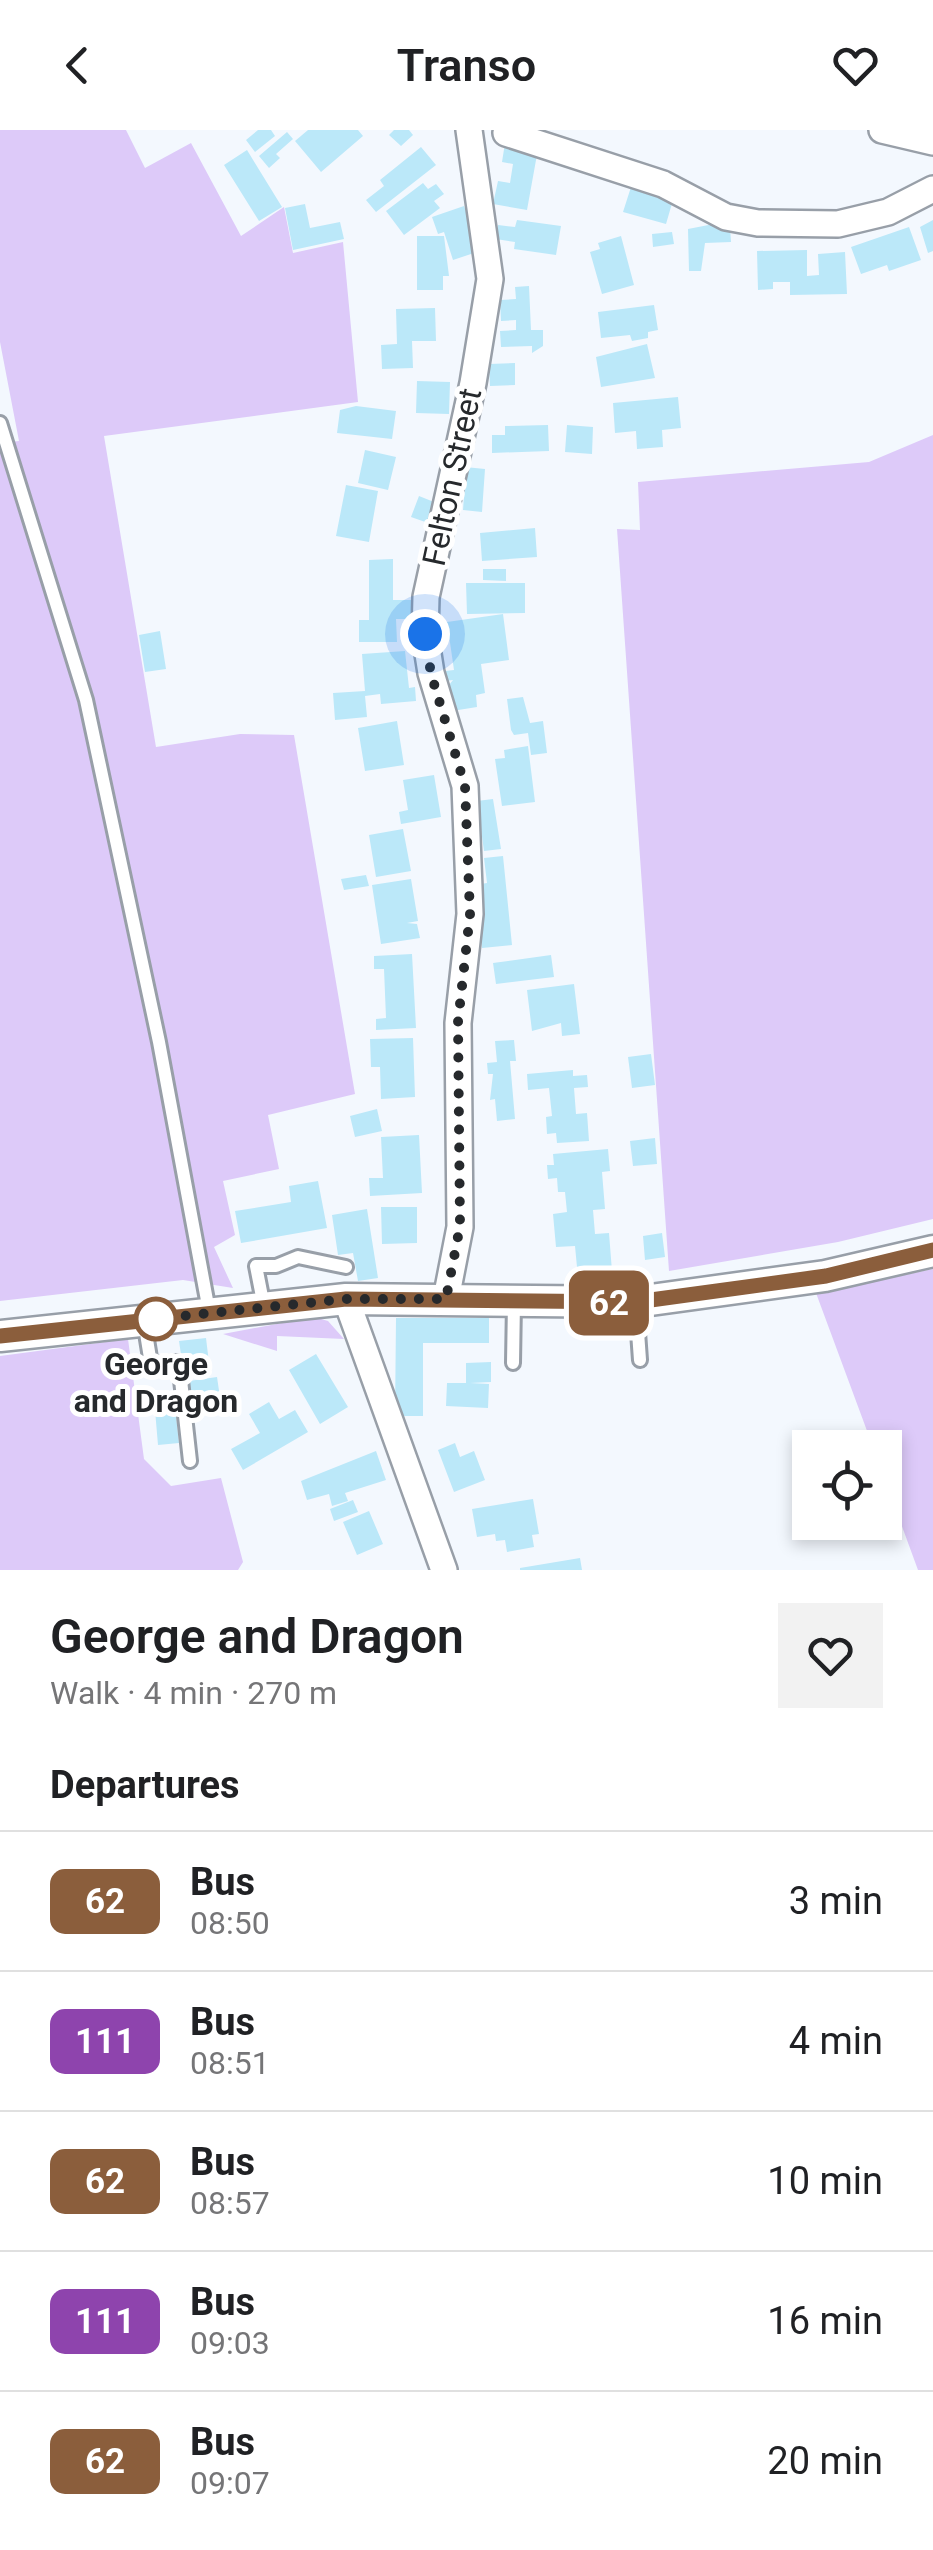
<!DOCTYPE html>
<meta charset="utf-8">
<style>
:root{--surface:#fff;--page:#f2f2f2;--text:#202124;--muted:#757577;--line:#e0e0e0}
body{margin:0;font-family:Roboto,sans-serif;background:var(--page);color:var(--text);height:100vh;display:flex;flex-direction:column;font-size:38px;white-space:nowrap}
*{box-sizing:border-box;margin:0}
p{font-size:32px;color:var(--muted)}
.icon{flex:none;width:55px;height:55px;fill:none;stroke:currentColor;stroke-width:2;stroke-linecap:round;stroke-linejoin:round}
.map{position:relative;height:1440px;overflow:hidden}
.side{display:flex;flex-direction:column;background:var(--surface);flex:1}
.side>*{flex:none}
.badge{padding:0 20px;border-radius:15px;font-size:35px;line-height:65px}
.buttons{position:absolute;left:792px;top:1300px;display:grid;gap:20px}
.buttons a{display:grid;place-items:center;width:110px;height:110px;border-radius:0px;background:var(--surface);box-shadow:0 5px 15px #0003;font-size:50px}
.you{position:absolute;width:50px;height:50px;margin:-25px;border:8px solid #fff;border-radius:50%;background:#1a73e8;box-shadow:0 0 0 15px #1a73e833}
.map>.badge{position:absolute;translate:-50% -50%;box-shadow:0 0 0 5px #fff}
h2{padding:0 50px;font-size:38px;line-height:90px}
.round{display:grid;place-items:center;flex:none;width:105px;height:105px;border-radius:0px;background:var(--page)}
.headline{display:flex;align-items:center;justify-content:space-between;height:170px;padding:0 50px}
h1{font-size:48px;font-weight:600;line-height:75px}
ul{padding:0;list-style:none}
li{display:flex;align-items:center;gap:30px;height:140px;padding:0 50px;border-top:2px solid var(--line)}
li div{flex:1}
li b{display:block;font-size:38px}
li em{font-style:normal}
li .badge{min-width:110px;font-weight:700;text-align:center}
header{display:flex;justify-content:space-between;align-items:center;height:130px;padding:0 50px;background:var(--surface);font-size:45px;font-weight:600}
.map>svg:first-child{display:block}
</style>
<header><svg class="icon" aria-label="back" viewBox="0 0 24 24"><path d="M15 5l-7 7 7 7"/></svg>Transo<svg class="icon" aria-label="heart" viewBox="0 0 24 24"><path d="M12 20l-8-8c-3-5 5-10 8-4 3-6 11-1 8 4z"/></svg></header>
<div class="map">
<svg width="933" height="1440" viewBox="0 0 933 1440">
<rect width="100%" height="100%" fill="#f3f8fe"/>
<path fill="#ddcaf9" d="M0,0H126L145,38L191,13L241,106L284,77L293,123L343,112L358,272L104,306L156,617L240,604L294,605L355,964L268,985L279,1039L223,1051L235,1105L214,1117L233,1158L183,1150L0,1171V313L19,311L0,212Z
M933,305V1089L838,1112L669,1141L617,399L640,400L638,352L869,332Z
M933,1139V1440H918L885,1350V1318L873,1317L816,1163Z
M314,1187L328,1191L344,1209L277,1206V1221L223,1204Z
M128,1209L144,1329L171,1356L221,1348L243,1432L238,1440H0V1226Z"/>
<path fill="#bbe8f9" d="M258,0H271L275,6L255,22L246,10Z
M308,0H358L363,6L321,42L295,11Z
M394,0H409L413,5L401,16L389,5Z
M287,2L293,9L276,24L280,28L269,38L259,26Z
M505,13L538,19L527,80L493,74L498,51L510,53L513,34L502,32Z
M421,17L436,35L376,82L366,70L384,56L380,50Z
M247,20L282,77L259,91L224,35Z
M423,53L428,59L436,54L444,64L434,71L440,78L404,105L386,81Z
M631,57L673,70L666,94L623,82Z
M305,74L310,98L340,92L344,109L293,120L285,78Z
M464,76L480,121L453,130L444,102L438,104L432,87Z
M517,90L561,96L556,125L514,119L515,112L496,109L498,95L515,97Z
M933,90V121L928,123L920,97Z
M724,92L730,97L731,112L705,113L701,141H689L688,99Z
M909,97L921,130L889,141L887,135L861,144L851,117Z
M672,102L674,114L653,117L652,104Z
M417,106H444L449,146H443V160H417Z
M621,106L634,155L602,164L590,122L600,119L598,113Z
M807,120V146L819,145L818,124L845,122L847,164L790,165V152H773V159L758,160L757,121Z
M529,156L531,200H543V216L532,223V216L501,217L500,201L516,200V190L501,191L500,170L516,169L515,157Z
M654,175L658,200L648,202V208L632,211L630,205L601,208L598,182Z
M435,178L436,211H412L413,238L382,239L381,215L397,214L396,179Z
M647,214L655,248L601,257L596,227Z
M515,233V255L490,256L489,234Z
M417,251L450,252L449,284L416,283Z
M678,267L681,298L662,300L663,317L637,319L636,301L615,303L613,273Z
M356,276L396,281L392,309L337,303L340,280Z
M548,295L549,321L492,323V305H505V296Z
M567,295L593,297L592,324L565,322Z
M365,320L396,327L388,360L358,353Z
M465,337L485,339L482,382L463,380L464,366H459Z
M346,355L378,361L369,412L336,406Z
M419,366L439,374L431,394L411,387Z
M535,398L537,427L482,431L480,403Z
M393,429V470H414L415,489H396L397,512H359V490H369V430Z
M483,439H506V451L483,450Z
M466,453H525V483L467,484Z
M503,484L509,530L481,534L485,563L476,565L477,577L452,581L449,555L453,550L446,551L445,541L454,540L447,492Z
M160,501L166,539L145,542L139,505Z
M405,521L409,558L415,557L416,571L381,574L380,564L365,566L367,587L335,590L333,563L365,561L362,524Z
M523,567L530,593L543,591L547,623L531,625L528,603L514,605L511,600L507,569Z
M397,591L404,635L365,641L358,598Z
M528,616L535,672L502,676L495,629L505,628L504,620Z
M434,645L441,687L401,694L399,682L408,680L403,650Z
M493,669L501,719L484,721L477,671Z
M403,699L411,741L376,747L369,705Z
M503,726L512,815L482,818L475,755L487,753L484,728Z
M366,745L369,756L344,760L341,749Z
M411,749L418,791L407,793L417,794L420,808L381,814L372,755Z
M412,824L416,898L376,900V889L386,888L384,839H374V826Z
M551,825L554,847L496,854L493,833Z
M574,854L580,904L562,906L561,893L532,901L527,860Z
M413,908L415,967L381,969L380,937H371L370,909Z
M514,910L516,931H510L515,989L497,991L495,969L490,970L493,944H488L487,933L497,932L495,911Z
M651,924L655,955L632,958L628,927Z
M573,940V946L587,945L588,957L574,958L576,984L587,983L589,1011L557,1013L556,1003L547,1004L546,987L552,986L549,958L528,960L527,944Z
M377,979L382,1001L355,1007L350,986Z
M419,1005L422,1063L370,1066L369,1048H383L381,1007Z
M655,1008L657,1034L633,1036L630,1011Z
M608,1019L610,1041L602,1042L605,1079L593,1080L595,1104L609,1103L613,1154L579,1158L575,1116L556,1117L553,1084L567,1082L565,1062H558L557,1048L548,1049L547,1035H554L553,1024Z
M318,1051L327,1098L241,1113L235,1081L291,1072L289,1056Z
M381,1077H417V1113L382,1114Z
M367,1079L378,1148L358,1151L353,1123L338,1125L332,1085Z
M662,1103L665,1127L645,1130L643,1106Z
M396,1188H489V1213H423V1286H395Z
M206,1208L210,1241L184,1245L179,1211Z
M316,1224L348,1277L320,1294L289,1240Z
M491,1232V1252L470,1253L489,1254L488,1278L446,1276L447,1253H466V1233Z
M217,1247L222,1281L194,1285L189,1251Z
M269,1272L279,1289L295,1280L308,1302L243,1340L231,1319L260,1303L249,1284Z
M175,1277L179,1313L158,1315L155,1280Z
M455,1313L460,1327L474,1321L485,1350L454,1362L438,1320Z
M376,1321L386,1350L345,1363L348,1371L332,1376L329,1364L307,1370L301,1351Z
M533,1369L539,1404L532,1405L534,1417L507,1422L505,1410L496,1411L495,1404L477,1407L472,1379Z
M353,1370L358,1382L334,1391L330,1379Z
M369,1381L383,1414L357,1425L343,1392Z
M580,1428L582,1440H520V1438Z"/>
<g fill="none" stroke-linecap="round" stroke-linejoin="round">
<defs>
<path id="service" d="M0,293L86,570L159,912L209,1181
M636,1174L640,1230
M264,1177L256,1136H276L298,1127L346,1137
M144,1191L151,1234L179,1232L190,1331
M513,1233L514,1172"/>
<path id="minor" d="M882,0L933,12
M506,3L663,54L726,87L758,93L838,94L888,82L933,59
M346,1169L444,1440
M446,1169L460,1097L458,893L470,784L465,656L431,543L425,505L426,467L473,253L490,149L469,0"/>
<path id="tertiary" d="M0,1206L346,1169L636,1172L825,1146L933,1121"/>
</defs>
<use href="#service" stroke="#989fa8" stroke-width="18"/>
<use href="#minor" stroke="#989fa8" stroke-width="30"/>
<use href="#tertiary" stroke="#989fa8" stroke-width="35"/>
<use href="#service" stroke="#fff" stroke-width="12"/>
<use href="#minor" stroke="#fff" stroke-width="25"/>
<use href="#tertiary" stroke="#fff" stroke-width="30"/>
</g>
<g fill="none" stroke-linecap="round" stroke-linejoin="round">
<defs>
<path id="line" d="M0,1206L346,1169L636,1172L826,1146L933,1120"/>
</defs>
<use href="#line" stroke="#fff" stroke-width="22"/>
<use href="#line" stroke="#8b5e3c" stroke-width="15"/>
<path stroke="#26292c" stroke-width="10" stroke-dasharray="0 18" d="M156,1189L144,1190L346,1169H446L460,1096L458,892L470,784L465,656L431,544L425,504"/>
</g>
<circle fill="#fff" stroke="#8b5e3c" stroke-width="5" cx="156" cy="1189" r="20"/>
<g text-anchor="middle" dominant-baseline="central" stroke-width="10" stroke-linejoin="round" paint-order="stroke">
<g font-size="32" fill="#26292c" stroke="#fff">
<text transform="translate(452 347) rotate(-78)">Felton Street</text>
</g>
<g font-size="32" font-weight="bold" fill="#26292c" stroke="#fff">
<text x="156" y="1234">George<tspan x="156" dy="37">and Dragon</tspan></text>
</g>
</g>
</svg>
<div class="buttons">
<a><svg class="icon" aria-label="locate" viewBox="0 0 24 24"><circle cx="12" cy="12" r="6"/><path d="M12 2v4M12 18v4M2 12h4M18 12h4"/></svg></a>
</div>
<div class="you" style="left:425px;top:504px"></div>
<b class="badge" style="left:609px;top:1173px;background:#8b5e3c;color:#fff">62</b>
</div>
<section class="side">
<div class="headline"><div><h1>George and Dragon</h1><p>Walk · 4 min · 270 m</p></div><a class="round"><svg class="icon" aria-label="heart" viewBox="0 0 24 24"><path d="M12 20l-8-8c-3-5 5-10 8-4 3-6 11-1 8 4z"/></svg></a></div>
<h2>Departures</h2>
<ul>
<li><span class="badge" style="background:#8b5e3c;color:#fff">62</span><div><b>Bus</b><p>08:50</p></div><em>3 min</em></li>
<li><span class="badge" style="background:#8e44ad;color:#fff">111</span><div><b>Bus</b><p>08:51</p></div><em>4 min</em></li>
<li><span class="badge" style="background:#8b5e3c;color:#fff">62</span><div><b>Bus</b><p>08:57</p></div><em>10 min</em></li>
<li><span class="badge" style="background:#8e44ad;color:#fff">111</span><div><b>Bus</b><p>09:03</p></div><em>16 min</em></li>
<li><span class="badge" style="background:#8b5e3c;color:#fff">62</span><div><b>Bus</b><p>09:07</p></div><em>20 min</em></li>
</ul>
</section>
